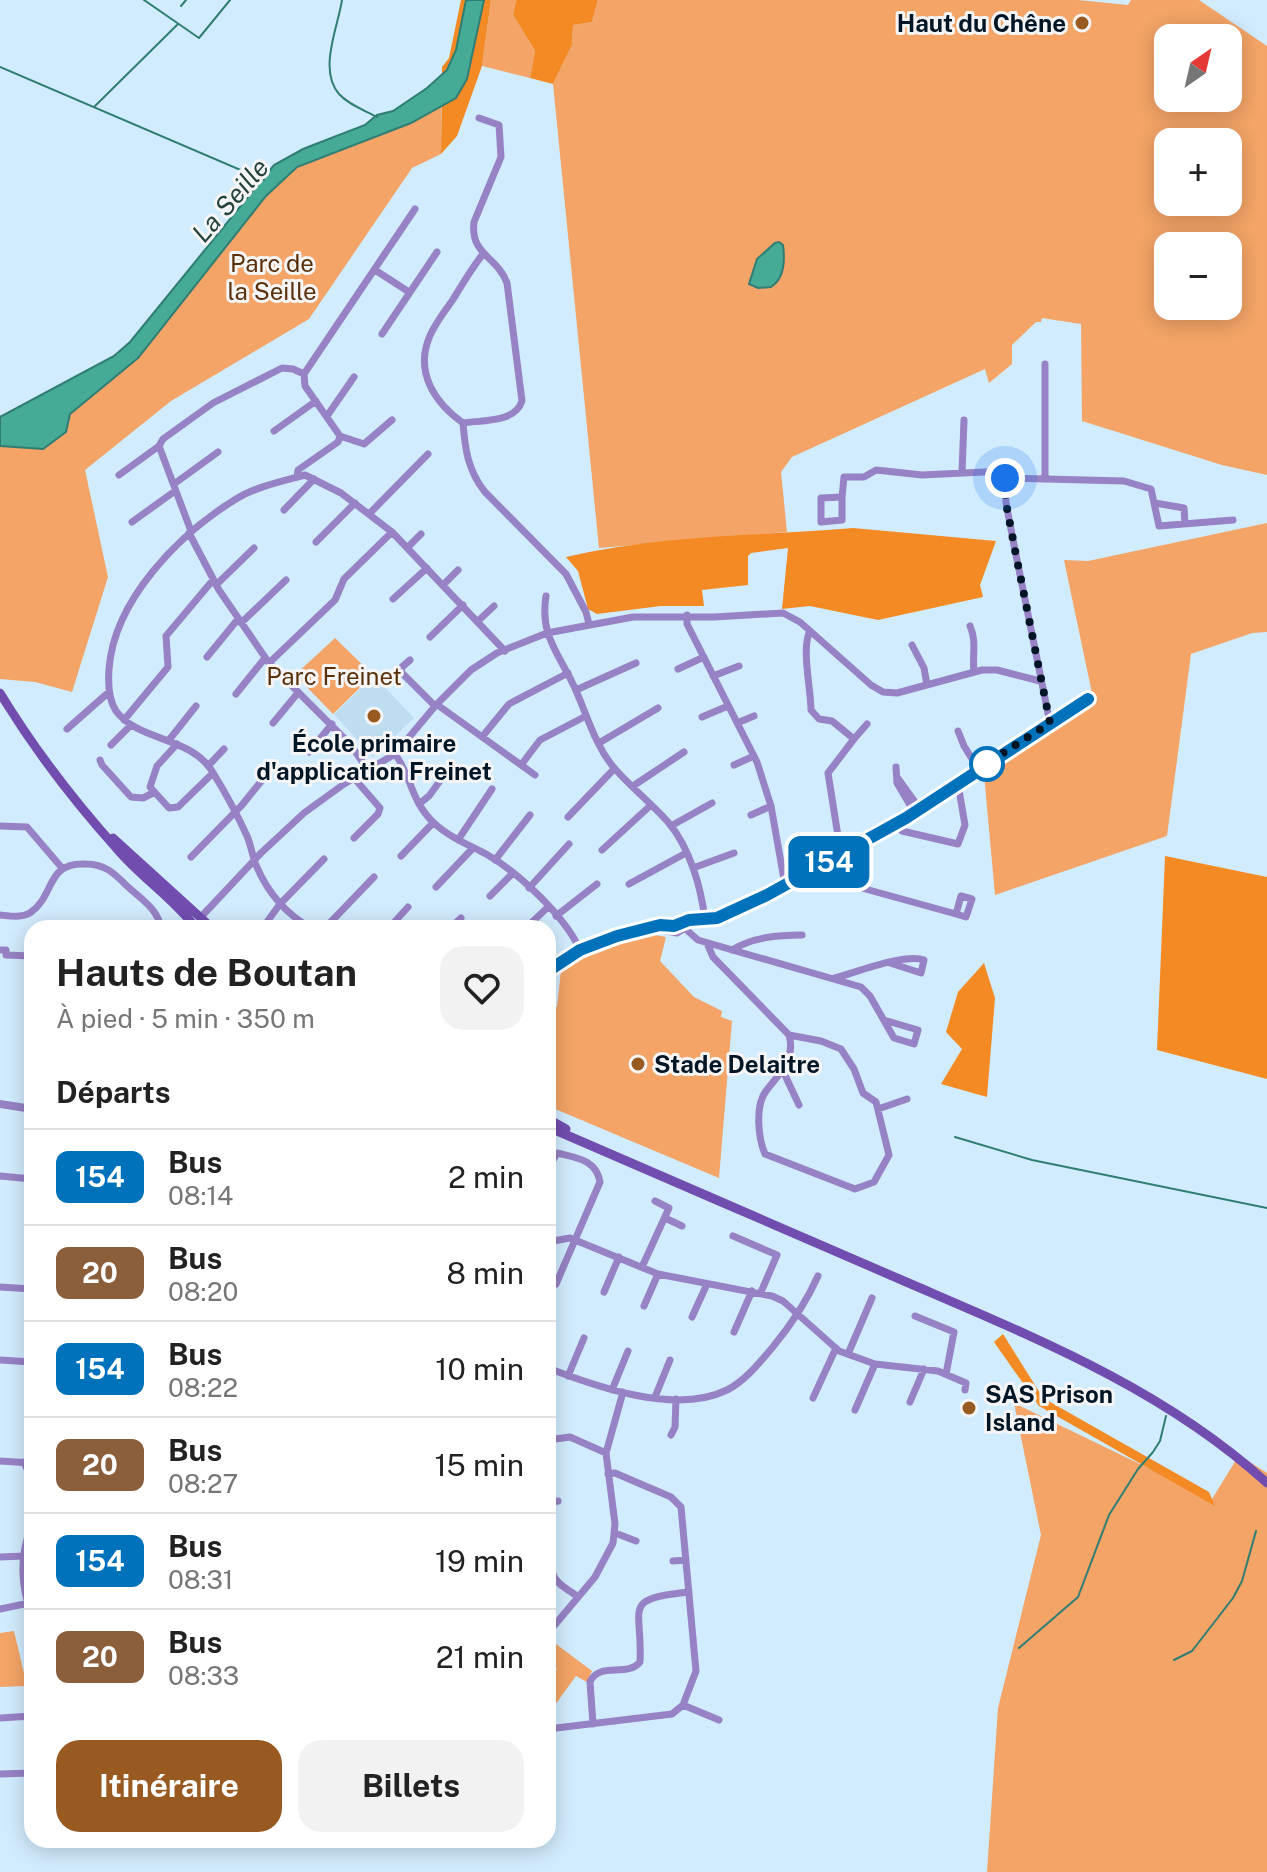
<!DOCTYPE html>
<html lang="fr">
<meta charset="utf-8">
<style>
:root{--surface:#fff;--page:#f2f2f2;--text:#222;--muted:#767676;--line:#e0e0e0;--accent:#995a22}
body{margin:0;font-family:"Public Sans",sans-serif;background:var(--page);color:var(--text);height:100vh;display:flex;flex-direction:column;font-size:30px;white-space:nowrap}
*{box-sizing:border-box;margin:0}
p{font-size:26px;color:var(--muted)}
.icon{flex:none;width:44px;height:44px;fill:none;stroke:currentColor;stroke-width:2;stroke-linecap:round;stroke-linejoin:round}
.map{position:relative;flex:1;overflow:hidden}
.details{position:absolute;left:24px;top:920px;width:532px;height:928px;display:flex;flex-direction:column;background:var(--surface);border-radius:24px;box-shadow:0 4px 20px #0003}
.details>*{flex:none}
.badge{padding:0 16px;border-radius:12px;font-size:28px;line-height:52px}
.needle{width:52px;rotate:34deg}
.controls{position:absolute;left:1154px;top:24px;display:grid;gap:16px}
.controls a{display:grid;place-items:center;width:88px;height:88px;border-radius:16px;background:var(--surface);box-shadow:0 4px 20px #0003;font-size:40px}
.you{position:absolute;width:40px;height:40px;margin:-20px;border:6px solid #fff;border-radius:50%;background:#1a73e8;box-shadow:0 0 0 12px #1a73e833}
.map>.badge{position:absolute;translate:-50% -50%;box-shadow:0 0 0 4px #fff}
h2{padding:0 32px;font-size:30px;line-height:72px}
.round{display:grid;place-items:center;flex:none;width:84px;height:84px;border-radius:24px;background:var(--page)}
.head{display:flex;align-items:center;justify-content:space-between;height:136px;padding:0 32px}
h1{font-size:38px;font-weight:700;line-height:60px}
.primary-button{display:flex;gap:16px;margin-top:auto;padding:16px 32px}
.primary-button a{flex:1;height:92px;border-radius:24px;background:var(--accent);color:#fff;font-size:32px;font-weight:700;line-height:92px;text-align:center}
.primary-button a+a{background:var(--page);color:var(--text)}
ul{padding:0;list-style:none}
li{display:flex;align-items:center;gap:24px;height:96px;padding:0 32px;border-top:2px solid var(--line)}
li div{flex:1}
li b{display:block;font-size:30px}
li em{font-style:normal}
li .badge{min-width:88px;font-weight:700;text-align:center}
.map>svg:first-child{display:block}
</style>
<div class="map">
<svg width="1267" height="1872" viewBox="0 0 1267 1872">
<rect width="100%" height="100%" fill="#d1ecfe"/>
<path fill="#bfddf1" d="M374,676L414,718L373,757L334,714Z"/>
<path fill="#f3a466" fill-rule="evenodd" d="M491,0H516L513,15L535,51L530,78L482,66Z
M598,0H1078L1128,5L1131,0H1199L1267,46V475L1222,465L1082,421L1081,324L1042,318L1041,322H1036L1012,345V364L989,383L985,369L792,457L781,472L787,532L599,548L553,84L572,45L573,25L592,22ZM1168,38H1228V98H1168ZM1168,142H1228V202H1168ZM1168,246H1228V306H1168Z
M441,106V154L412,168L309,319L171,401L85,470L108,577L72,692L35,682L0,679V446L43,449L70,414L138,358L266,196L297,167Z
M1267,523V632L1252,633L1191,654L1167,836L995,895L984,774L1093,698L1064,560L1088,561Z
M335,638L373,675L333,714L295,675Z
M649,934L666,937L660,961L694,997L722,1011L721,1017L732,1021L719,1178L548,1106V1009L557,1007L561,970L585,955Z
M1014,1403L1212,1499L1239,1455L1267,1473V1872H987L998,1708L1041,1535Z
M14,1631L27,1686L0,1687V1633Z
M552,1641L592,1671L587,1682L576,1676L555,1705L548,1700V1682L557,1669L548,1662V1647Z"/>
<path fill="#f38a24" d="M461,0H491L482,66L457,136L441,154L442,67L449,58Z
M516,0H598L592,22L573,25L572,45L553,84L530,78L535,51L513,15Z
M853,528L996,541L980,585L983,597L878,620L810,606L782,609L788,548L751,553L748,556V585L702,590L704,606H661L597,614L588,609L578,571L566,557C660,535 758,536 853,528Z
M1165,856L1267,877V1079L1157,1050Z
M984,963L995,998L987,1097L941,1084L962,1049L946,1032L958,992Z
M1003,1334L1043,1398L1209,1492L1215,1506L1039,1406L994,1342Z"/>
<path fill="#45aa96" stroke="#307d74" stroke-width="2" d="M466,0H484L467,79L456,98L411,123L297,167L266,196L138,358L70,414L66,432L43,449L0,446V417L114,356L130,342L274,165L303,149L365,125L377,115L393,111L427,88L447,70L456,50Z
M779,242L783,245C785,260 784,279 771,287L758,288L749,284L757,259L775,243Z"/>
<g fill="none" stroke-linecap="round" stroke-linejoin="round">
<path stroke="#307d74" stroke-width="2" d="M144,0L199,38L230,0
M342,0C338,27 318,70 339,94C349,105 364,110 377,117
M181,6L186,0
M0,67L264,180
M94,107L178,24
M955,1137L1032,1160L1267,1208
M1019,1648L1078,1597L1109,1515L1138,1469L1153,1452L1160,1441L1166,1416
M1174,1660L1192,1651L1233,1598L1242,1581L1256,1531"/>
<path stroke="#9782c5" stroke-width="7" d="M479,118L499,125L501,157L474,222C470,255 497,256 507,283L522,401C515,423 482,420 463,423C465,449 468,471 485,492L566,574L586,612L589,624
M375,270L409,292
M382,334L437,252
M1045,364V479
M327,416L354,377
M463,423C435,403 415,373 429,338C434,325 444,312 452,301C462,285 471,269 483,254
M274,431L316,401
M340,436L364,444L392,420
M962,472L964,420
M119,475L159,446
M297,477L298,470L338,442L340,436L305,386L304,374L415,209
M1005,478L1124,481L1151,489L1159,526L1233,520
M174,484L218,452
M842,497L844,477H864L876,470L922,475L1005,471L1006,503L1015,550L1050,723
M842,497V520L821,522V498Z
M1155,503L1184,508L1185,524
M284,510L314,479
M370,513L428,454
M132,522L175,491
M191,531L159,446L163,439L213,403L282,368L293,369L304,374
M189,533L219,590L269,663L350,744L368,770
M316,542L355,503
M407,548L421,534
M216,585L254,548
M443,585L458,570
M546,596C540,633 556,650 572,682C586,710 594,746 616,770C632,788 652,804 668,822C690,848 701,887 705,920
M393,599L427,568
M687,615V624L757,762L771,806L785,885
M478,621L494,606
M241,623L286,580
M970,626C977,641 972,656 974,672
M810,631C801,648 811,689 811,710L819,719L832,721L854,739L828,773L841,855
M430,637L463,605
M912,645L924,668L927,685
M207,657L238,619
M410,660L402,667L401,672L433,704L439,706L535,775
M269,663L335,600L344,579L392,532
M678,669L704,657
M713,676L739,666
M576,690L636,663
M236,694L265,658
M702,717L728,706
M124,720L168,667L166,636L213,580
M273,723L297,694
M737,723L754,716
M67,729L109,692
M958,731L964,746L979,770
M482,737L509,704L568,673
M854,739L867,724
M169,740L196,706
M599,743L658,708
M177,744L157,766L150,787L169,808L178,807L213,773
M111,745L131,725
M309,752L332,724
M395,754C411,775 411,802 434,823C449,837 469,845 486,854C518,872 565,916 580,950
M100,760L102,765L131,797L143,798L153,793
M521,765L540,740L586,716
M734,765L754,756
M208,766L224,749
M896,767L897,783L914,812
M897,777L920,809
M354,778L380,808L378,814L354,838
M633,786L684,752
M419,804L429,796L445,774
M751,815L771,806
M568,817L614,769
M895,824L902,831L958,844L965,825L958,784
M0,826L27,827L62,868
M671,826L712,803
M458,840L492,789
M602,850L651,805
M401,856L433,823
M191,857L242,805L263,779
M495,860L530,815
M693,868L734,853
M814,870L822,877L956,914L966,917L972,899L961,896L956,914
M629,884L686,853
M436,887L473,848
M529,888L569,844
M490,896L513,873
M0,915C10,916 21,918 30,913C56,895 45,862 86,864C105,864 114,873 127,886C141,899 158,909 161,928
M556,916L597,884
M200,918L261,853L304,813L344,784L395,754L436,705L471,670L497,653L547,633L633,617H714L783,613L800,622L871,685L883,692L897,693L982,670H997L1040,681
M680,924L698,940L861,987L870,996L894,1038L914,1044L918,1030L884,1020
M264,926L280,904L324,859
M311,928C286,914 267,891 256,865C252,855 251,845 247,836C237,814 225,792 212,771C190,736 139,742 116,711C108,699 108,683 109,669C114,600 179,534 236,499C255,487 283,481 305,475L341,493L392,532L505,651
M325,928L374,877
M389,928L408,907
M450,928L461,918
M526,928L548,907
M657,929L677,933L695,922
M707,943L713,957L789,1035C796,1059 779,1074 766,1091C755,1105 758,1138 765,1154L855,1189L874,1182L889,1155L876,1102L863,1093L854,1069L841,1049L821,1041L789,1035
M0,950H6V955L32,956
M732,950C753,937 778,935 802,935
M548,971L580,950L617,936L660,925L674,926L689,920L717,918L767,895L906,818L1088,699
M835,978C857,972 905,953 924,960L921,973L890,963
M783,1071L799,1105
M878,1109L907,1099
M548,1169L557,1153C576,1158 596,1159 600,1182L556,1284
M0,1176L32,1179
M665,1218L682,1226
M733,1236L777,1255L761,1292
M548,1242L570,1238L658,1274L772,1296L783,1301L839,1351L875,1364L938,1371L966,1383L965,1390
M642,1267L669,1208L655,1201
M0,1287L32,1289
M604,1292L619,1257
M644,1306L658,1274
M915,1316L954,1332L946,1374
M692,1317L707,1284
M734,1332L752,1291
M848,1354L872,1298
M0,1360L32,1362
M548,1368C597,1387 676,1415 727,1390C745,1381 759,1363 772,1348C791,1325 806,1303 818,1276
M568,1376L584,1338
M612,1390L628,1351
M655,1397L670,1360
M813,1398L836,1348
M910,1402L924,1369
M855,1410L875,1364
M671,1435L675,1427L676,1399
M548,1440L570,1437L606,1453
M0,1461L32,1463
M24,1462L32,1481
M548,1503L558,1501
M32,1525C19,1555 21,1587 32,1617
M615,1533L636,1541
M548,1555C554,1563 550,1566 553,1574C555,1584 571,1591 578,1597
M0,1557L24,1556
M673,1561L686,1560
M0,1609L29,1603
M548,1633L595,1577L613,1543L615,1524L606,1453L623,1392
M683,1705L719,1720
M0,1718L32,1716
M593,1724L590,1682C599,1661 627,1678 640,1662C643,1607 620,1599 689,1592
M548,1729L672,1714L683,1705L696,1671L681,1507L671,1497L615,1473L608,1474
M0,1774L32,1773"/>
<path stroke="#9782c5" stroke-width="8" d="M0,1104L32,1109"/>
<path stroke="#724db0" stroke-width="9" d="M0,693C34,749 74,801 118,850C141,877 175,900 196,928
M113,838L212,928
M548,1119L566,1129
M548,1127C667,1178 785,1230 904,1281C1031,1336 1163,1388 1267,1483"/>
</g>
<g fill="none" stroke-linecap="round" stroke-linejoin="round">
<defs>
<path id="line" d="M548,971L580,950L617,936L660,925L674,926L689,920L717,918L767,895L906,818L1088,699"/>
</defs>
<use href="#line" stroke="#fff" stroke-width="18"/>
<use href="#line" stroke="#0072bc" stroke-width="12"/>
<path stroke="#001525" stroke-width="8" stroke-dasharray="0 14.4" d="M987,764L983,766L1050,723L1015,550L1006,503L1005,478"/>
</g>
<g fill="#995a22" stroke="#f5f5f5" stroke-width="3">
<circle cx="1082" cy="23" r="8"/>
<circle cx="374" cy="716" r="8"/>
<circle cx="638" cy="1064" r="8"/>
<circle cx="969" cy="1408" r="8"/>
</g>
<circle fill="#fff" stroke="#0072bc" stroke-width="4" cx="987" cy="764" r="16"/>
<g text-anchor="middle" dominant-baseline="central" stroke-width="6" stroke-linejoin="round" paint-order="stroke">
<g font-size="24" font-weight="bold" fill="#001525" stroke="#f5f5f5" text-anchor="start">
<text x="1066" y="23" text-anchor="end">Haut du Chêne</text>
<text x="374" y="743" text-anchor="middle">École primaire<tspan x="374" dy="28">d'application Freinet</tspan></text>
<text x="654" y="1064">Stade Delaitre</text>
<text x="985" y="1394">SAS Prison<tspan x="985" dy="28">Island</tspan></text>
</g>
<g font-size="24" fill="#5a300a" stroke="#f5f5f5">
<text x="272" y="263">Parc de<tspan x="272" dy="28">la Seille</tspan></text>
<text x="334" y="676">Parc Freinet</text>
</g>
<g font-size="26" font-style="italic" fill="#24433c" stroke="#f5f5f5">
<text transform="translate(230 200) rotate(-49)">La Seille</text>
</g>
</g>
</svg>
<div class="controls">
<a><svg class="needle" viewBox="-14 -14 28 28"><path d="M0-13l5 13h-10z" fill="#e53935"/><path d="M0 13l5-13h-10z" fill="#767676"/></svg></a>
<a>+</a>
<a>−</a>
</div>
<div class="you" style="left:1005px;top:478px"></div>
<b class="badge" style="left:829px;top:862px;background:#0072bc;color:#fff">154</b>
<section class="details">
<div class="head"><div><h1>Hauts de Boutan</h1><p>À pied · 5 min · 350 m</p></div><a class="round"><svg class="icon" aria-label="heart" viewBox="0 0 24 24"><path d="M12 20l-8-8c-3-5 5-10 8-4 3-6 11-1 8 4z"/></svg></a></div>
<h2>Départs</h2>
<ul>
<li><span class="badge" style="background:#0072bc;color:#fff">154</span><div><b>Bus</b><p>08:14</p></div><em>2 min</em></li>
<li><span class="badge" style="background:#8b5e3c;color:#fff">20</span><div><b>Bus</b><p>08:20</p></div><em>8 min</em></li>
<li><span class="badge" style="background:#0072bc;color:#fff">154</span><div><b>Bus</b><p>08:22</p></div><em>10 min</em></li>
<li><span class="badge" style="background:#8b5e3c;color:#fff">20</span><div><b>Bus</b><p>08:27</p></div><em>15 min</em></li>
<li><span class="badge" style="background:#0072bc;color:#fff">154</span><div><b>Bus</b><p>08:31</p></div><em>19 min</em></li>
<li><span class="badge" style="background:#8b5e3c;color:#fff">20</span><div><b>Bus</b><p>08:33</p></div><em>21 min</em></li>
</ul>
<div class="primary-button"><a>Itinéraire</a><a>Billets</a></div>
</section>
</div>
